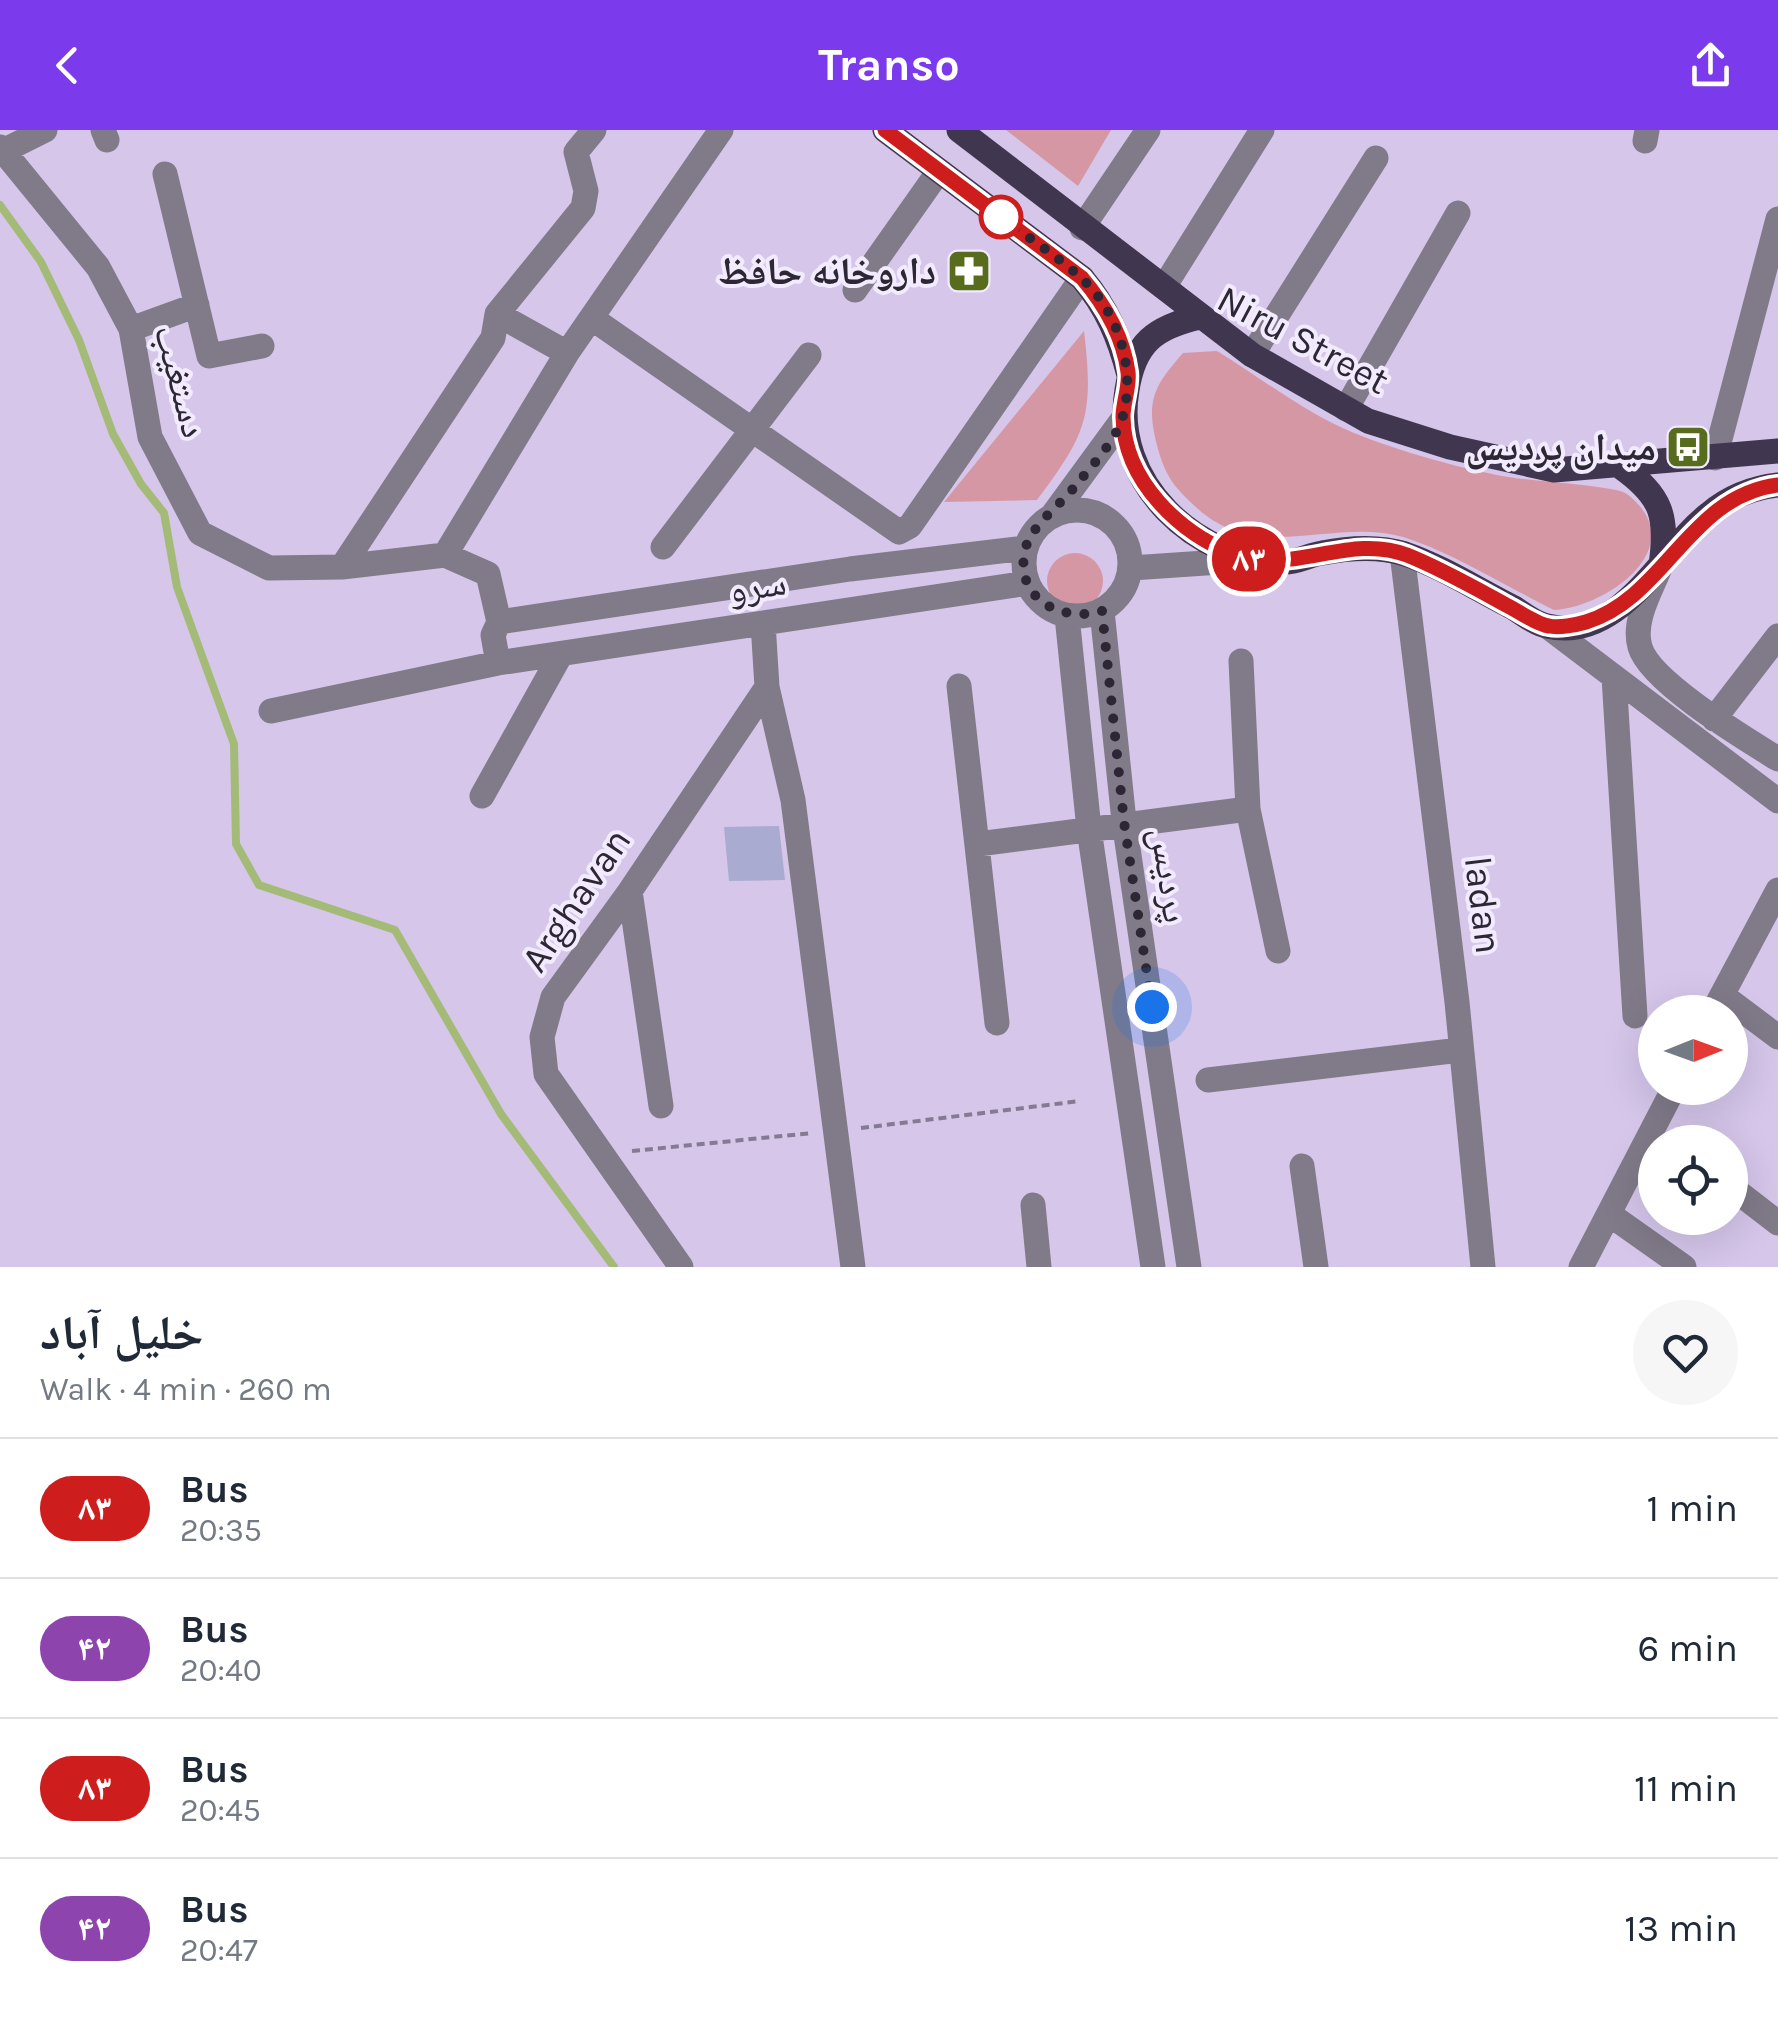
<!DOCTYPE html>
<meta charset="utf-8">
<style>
:root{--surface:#fff;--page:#f6f6f7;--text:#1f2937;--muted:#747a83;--line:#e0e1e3;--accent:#7c3aed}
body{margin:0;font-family:Karla,"Noto Naskh Arabic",sans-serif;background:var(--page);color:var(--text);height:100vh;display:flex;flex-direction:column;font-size:38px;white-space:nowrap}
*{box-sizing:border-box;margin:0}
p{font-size:32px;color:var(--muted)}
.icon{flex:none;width:55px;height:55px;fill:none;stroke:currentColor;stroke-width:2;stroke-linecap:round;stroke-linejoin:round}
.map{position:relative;height:1137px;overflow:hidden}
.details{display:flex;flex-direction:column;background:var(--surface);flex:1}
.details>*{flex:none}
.badge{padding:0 20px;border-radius:32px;font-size:35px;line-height:65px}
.needle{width:65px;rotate:89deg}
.fabs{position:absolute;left:1638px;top:865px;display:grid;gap:20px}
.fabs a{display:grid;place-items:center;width:110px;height:110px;border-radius:50%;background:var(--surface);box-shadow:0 10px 40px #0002;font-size:50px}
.you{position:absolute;width:50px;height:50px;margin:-25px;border:8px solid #fff;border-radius:50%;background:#1a73e8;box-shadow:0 0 0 15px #1a73e833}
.map>.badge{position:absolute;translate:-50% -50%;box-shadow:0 0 0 5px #fff}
.round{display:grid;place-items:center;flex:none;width:105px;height:105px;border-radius:52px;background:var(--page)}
.head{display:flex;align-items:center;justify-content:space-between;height:170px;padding:0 40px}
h1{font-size:48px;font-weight:700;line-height:75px}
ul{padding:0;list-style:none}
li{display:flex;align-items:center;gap:30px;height:140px;padding:0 40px;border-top:2px solid var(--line)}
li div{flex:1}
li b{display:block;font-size:38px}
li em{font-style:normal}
li .badge{min-width:110px;font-weight:700;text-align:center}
header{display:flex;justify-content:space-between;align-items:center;height:130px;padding:0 40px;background:var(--accent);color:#fff;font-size:45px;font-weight:700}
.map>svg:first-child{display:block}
</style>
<header><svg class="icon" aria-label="back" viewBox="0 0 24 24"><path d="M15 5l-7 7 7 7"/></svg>Transo<svg class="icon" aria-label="share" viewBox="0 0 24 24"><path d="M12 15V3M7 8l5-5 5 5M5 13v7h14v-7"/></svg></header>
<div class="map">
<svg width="1778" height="1137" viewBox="0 0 1778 1137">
<rect width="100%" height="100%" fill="#d5c6ea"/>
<path fill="#d697a5" d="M1006,0H1111L1078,56Z
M1084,201C1094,286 1087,303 1037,370L944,372Z
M1217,221C1261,248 1307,284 1354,303C1398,321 1462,339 1508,347C1530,351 1617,356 1627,364C1694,416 1607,477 1554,480C1511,459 1447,420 1403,407C1334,387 1260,434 1198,379C1176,359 1166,348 1158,319C1145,272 1153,257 1183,223Z
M1047 451a28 28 0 1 1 56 0a28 28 0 1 1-56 0Z"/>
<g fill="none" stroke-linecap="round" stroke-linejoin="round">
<path stroke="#a4bb78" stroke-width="8" d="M0,75L41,132L79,210L113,304L141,354L164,383L177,457L234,614L236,714L259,755L395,800L501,984L614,1137"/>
</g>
<path fill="#aaabd0" d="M779,696L785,750L729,751L724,697Z"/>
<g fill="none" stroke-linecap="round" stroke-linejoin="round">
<path stroke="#857a94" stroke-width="4" stroke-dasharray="8 5" stroke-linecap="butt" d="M861,998L1080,971
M632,1021L812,1003"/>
<path stroke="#807a89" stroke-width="25" d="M103,0L107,10
M1645,11L1647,0
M0,17L98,137L131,199L150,307L200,403L269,438L342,437L445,425L488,444L499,492L493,505L498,533
M3,21L45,0
M165,44L209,226L262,216
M1082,98L1148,0
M1164,157L1262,0
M855,160L939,41
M497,184L567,223
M593,189L899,402L910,396L1082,148
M131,199L197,175
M1252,225L1376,28
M1346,279L1458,83
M1715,328L1778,89
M1024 433a53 53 0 1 1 106 0a53 53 0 1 1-106 0Z
M1052,386L1123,289
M663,417L809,225
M1402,423L1457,872L1483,1137
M445,425L567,223L721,0
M1661,435C1652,459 1632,490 1640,517C1650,552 1746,609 1778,629
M342,437L493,208L497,184L583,78L586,61L576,22L594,0
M1131,438L1250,430
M1102,481L1124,691L1189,1137
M1067,486L1089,699L1153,1137
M499,492L850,439L1025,418
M1547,496L1778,671
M1241,531L1248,679L1278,821
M1614,547L1635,886
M959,556L997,893
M767,557L793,670L853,1137
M271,581L498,533L1028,453
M1714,589L1778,506
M482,666L561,524
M978,714L1248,679
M630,761L661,976
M1722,865L1778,907
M1713,882L1778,760
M1208,950L1460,920
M1302,1036L1316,1137
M1730,1056L1778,1093
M1033,1075L1039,1137
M1609,1084L1684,1137
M681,1137L546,944L542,907L553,867L630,761L767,557L763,493
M1581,1137L1674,958"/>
<path stroke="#41364f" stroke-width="25" d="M885,0L1082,148C1107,178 1119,207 1129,245
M959,0L1252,225L1368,291L1450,317L1554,340L1778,321
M1200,187C1155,197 1134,213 1127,260C1111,352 1196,432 1285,432C1298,432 1309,425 1322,423C1348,418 1379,416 1405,424C1443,437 1478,460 1514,478C1523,484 1536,494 1547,496C1621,513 1662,420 1709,384C1729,367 1752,358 1778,355
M1621,337C1662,366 1668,386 1661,435"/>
</g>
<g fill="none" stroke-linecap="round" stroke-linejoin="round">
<defs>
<path id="line" d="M885,0L1082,148C1105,175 1123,206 1128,242C1130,256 1123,272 1123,287C1124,351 1180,404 1236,425C1294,445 1349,403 1407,425C1442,439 1475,458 1508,476C1520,482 1536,494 1549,496C1559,498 1576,495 1586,492C1666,467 1689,366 1778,355"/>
</defs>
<use href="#line" stroke="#fff" stroke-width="22"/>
<use href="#line" stroke="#cd1d1d" stroke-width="15"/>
<path stroke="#2d2735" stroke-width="10" stroke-dasharray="0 18" d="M1001,87C1027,107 1056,125 1080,147C1118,180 1136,238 1123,286C1117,309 1091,337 1076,355C1061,375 1031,395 1025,420C1014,469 1062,493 1102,481L1124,692L1152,877"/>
</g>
<defs>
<symbol id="pharmacy-square" viewBox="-11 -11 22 22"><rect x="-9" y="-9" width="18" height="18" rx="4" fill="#576d1d" stroke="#f2eafd"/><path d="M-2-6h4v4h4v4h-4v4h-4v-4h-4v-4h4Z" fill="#fff"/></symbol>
<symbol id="bus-square" viewBox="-11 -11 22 22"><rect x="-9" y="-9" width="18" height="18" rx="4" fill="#576d1d" stroke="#f2eafd"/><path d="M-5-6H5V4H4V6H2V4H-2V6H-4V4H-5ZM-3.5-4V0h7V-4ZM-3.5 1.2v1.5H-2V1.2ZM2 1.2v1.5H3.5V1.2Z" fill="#fff"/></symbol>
</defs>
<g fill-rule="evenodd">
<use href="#pharmacy-square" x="944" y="116" width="50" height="50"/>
<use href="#bus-square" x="1663" y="292" width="50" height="50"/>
</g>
<circle fill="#fff" stroke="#cd1d1d" stroke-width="5" cx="1001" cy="87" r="20"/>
<g text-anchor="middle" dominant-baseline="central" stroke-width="8" stroke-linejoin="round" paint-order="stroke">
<g font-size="38" font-weight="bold" fill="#2d2735" stroke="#f2eafd" text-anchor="end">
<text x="936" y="141">داروخانه حافظ</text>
<text x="1656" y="317">میدان پردیس</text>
</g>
<g font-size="38" fill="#2d2735" stroke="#f2eafd">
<text transform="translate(1303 210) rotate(28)">Niru Street</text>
<text transform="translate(181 251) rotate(75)">دستغیب</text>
<text transform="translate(757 456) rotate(-9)">سرو</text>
<text transform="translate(1170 745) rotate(82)">پردیس</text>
<text transform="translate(576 770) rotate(-56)">Arghavan</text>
<text transform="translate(1483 775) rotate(83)">ladan</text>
</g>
</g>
</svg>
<div class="fabs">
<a><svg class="needle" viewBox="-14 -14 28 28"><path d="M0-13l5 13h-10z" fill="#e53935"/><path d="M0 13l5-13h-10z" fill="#747a83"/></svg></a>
<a><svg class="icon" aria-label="locate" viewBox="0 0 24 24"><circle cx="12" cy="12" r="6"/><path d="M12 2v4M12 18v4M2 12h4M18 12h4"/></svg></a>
</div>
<div class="you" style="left:1152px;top:877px"></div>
<b class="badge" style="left:1249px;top:429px;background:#cd1d1d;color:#fff">۸۳</b>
</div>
<section class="details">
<div class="head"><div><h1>خلیل آباد</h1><p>Walk · 4 min · 260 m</p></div><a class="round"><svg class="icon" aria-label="heart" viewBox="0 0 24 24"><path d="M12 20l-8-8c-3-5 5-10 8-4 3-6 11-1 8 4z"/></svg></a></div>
<ul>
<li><span class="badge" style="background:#cd1d1d;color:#fff">۸۳</span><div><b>Bus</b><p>20:35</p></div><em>1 min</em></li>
<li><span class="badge" style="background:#8e44ad;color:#fff">۴۲</span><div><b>Bus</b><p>20:40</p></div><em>6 min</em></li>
<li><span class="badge" style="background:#cd1d1d;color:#fff">۸۳</span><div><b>Bus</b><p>20:45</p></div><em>11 min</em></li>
<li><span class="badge" style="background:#8e44ad;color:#fff">۴۲</span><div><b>Bus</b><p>20:47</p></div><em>13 min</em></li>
</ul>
</section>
